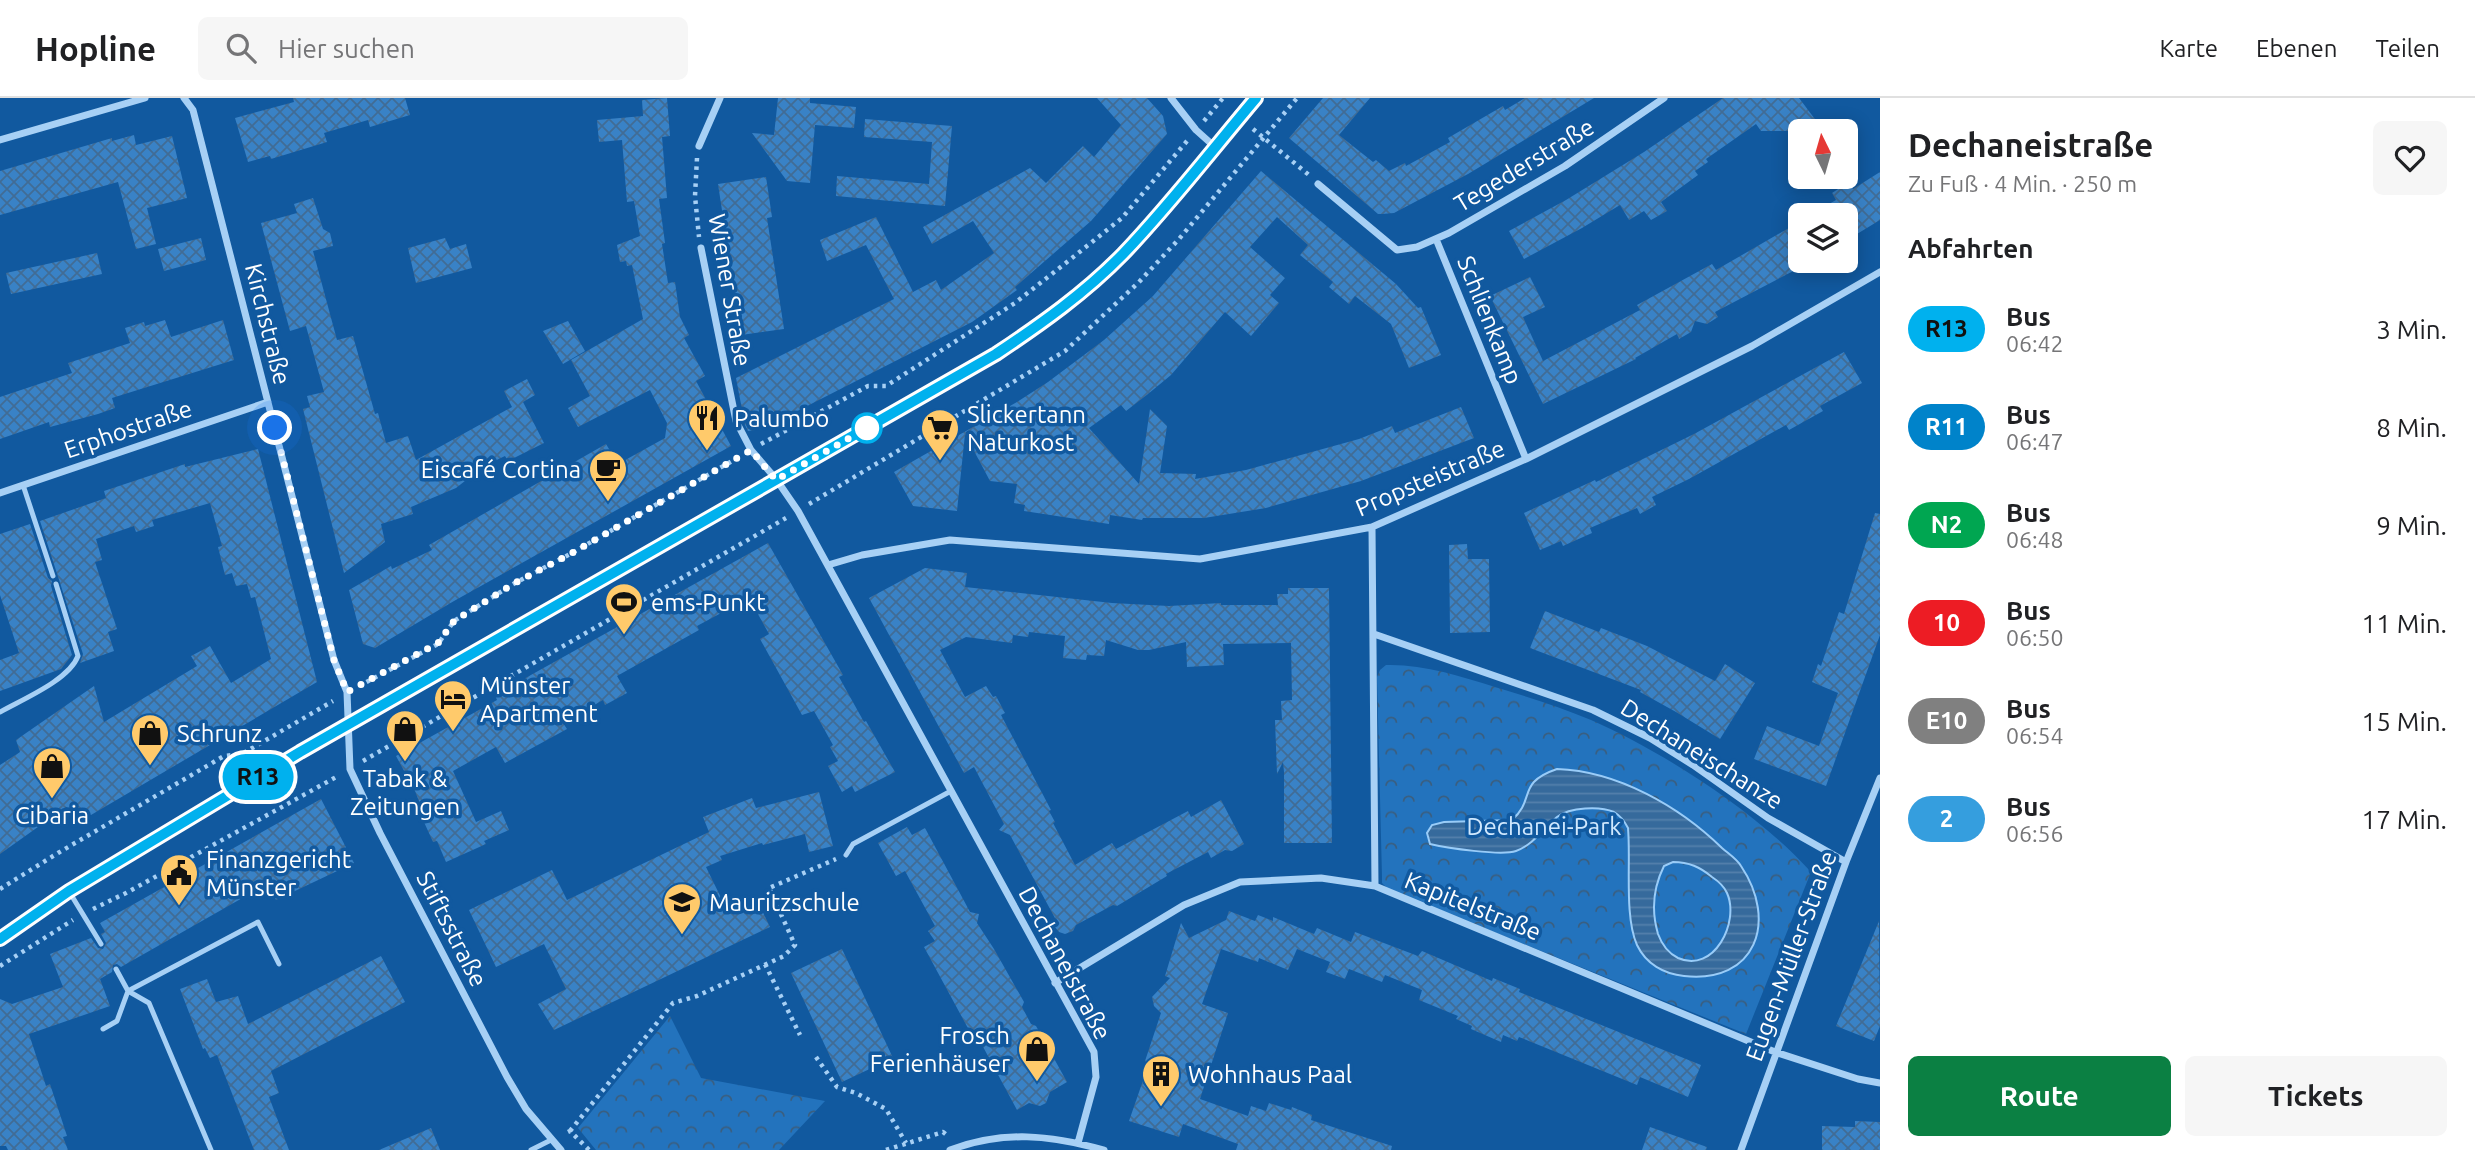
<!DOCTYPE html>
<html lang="de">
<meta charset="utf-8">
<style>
:root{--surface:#fff;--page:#f6f6f6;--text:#202124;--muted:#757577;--line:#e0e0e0;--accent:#0b8043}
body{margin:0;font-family:Ubuntu,sans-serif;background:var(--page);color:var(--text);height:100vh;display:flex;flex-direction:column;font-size:26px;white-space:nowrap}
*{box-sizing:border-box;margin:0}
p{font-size:23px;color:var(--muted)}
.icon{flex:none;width:38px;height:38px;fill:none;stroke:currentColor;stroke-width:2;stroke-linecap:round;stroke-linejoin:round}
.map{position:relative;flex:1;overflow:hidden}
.drawer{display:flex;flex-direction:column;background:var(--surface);width:595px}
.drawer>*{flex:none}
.badge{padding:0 14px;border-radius:23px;font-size:24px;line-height:46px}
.needle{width:46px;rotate:355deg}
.controls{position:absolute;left:1788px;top:21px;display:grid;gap:14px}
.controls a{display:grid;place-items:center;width:70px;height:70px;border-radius:10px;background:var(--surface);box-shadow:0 4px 18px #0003;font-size:35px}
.you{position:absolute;width:35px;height:35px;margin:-18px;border:5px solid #fff;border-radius:50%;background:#1a73e8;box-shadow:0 0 0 10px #1a73e833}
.map>.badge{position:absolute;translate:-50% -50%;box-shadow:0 0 0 4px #fff}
h2{padding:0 28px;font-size:26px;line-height:63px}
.round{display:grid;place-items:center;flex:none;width:74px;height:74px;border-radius:10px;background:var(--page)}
.headline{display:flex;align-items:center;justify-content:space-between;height:119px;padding:0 28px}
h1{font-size:33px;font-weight:700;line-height:52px}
.button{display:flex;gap:14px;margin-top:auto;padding:14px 28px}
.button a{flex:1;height:80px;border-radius:10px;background:var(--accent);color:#fff;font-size:28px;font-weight:700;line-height:80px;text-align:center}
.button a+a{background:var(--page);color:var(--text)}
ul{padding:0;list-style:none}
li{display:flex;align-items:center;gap:21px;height:98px;padding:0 28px}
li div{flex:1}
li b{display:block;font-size:26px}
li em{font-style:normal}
li .badge{min-width:77px;font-weight:700;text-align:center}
header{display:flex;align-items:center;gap:42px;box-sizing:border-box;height:98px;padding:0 35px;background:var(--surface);border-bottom:2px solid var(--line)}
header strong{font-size:33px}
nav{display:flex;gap:38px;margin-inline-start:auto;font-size:24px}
.search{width:490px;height:63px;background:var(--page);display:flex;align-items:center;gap:18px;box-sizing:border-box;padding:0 24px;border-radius:10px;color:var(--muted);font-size:26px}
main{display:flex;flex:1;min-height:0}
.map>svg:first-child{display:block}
</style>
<header>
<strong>Hopline</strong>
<div class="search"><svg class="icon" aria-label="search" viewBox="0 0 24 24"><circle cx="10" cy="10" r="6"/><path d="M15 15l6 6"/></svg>Hier suchen</div>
<nav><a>Karte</a><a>Ebenen</a><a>Teilen</a></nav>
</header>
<main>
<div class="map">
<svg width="1880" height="1052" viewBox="0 0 1880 1052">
<defs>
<pattern id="park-crowns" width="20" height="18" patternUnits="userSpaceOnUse" patternTransform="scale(1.75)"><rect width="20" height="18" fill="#2373bd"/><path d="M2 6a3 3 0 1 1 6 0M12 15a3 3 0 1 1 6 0" fill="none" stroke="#3a5e7f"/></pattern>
<pattern id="water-rules" width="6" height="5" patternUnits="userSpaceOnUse" patternTransform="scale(1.75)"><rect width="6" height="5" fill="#366a9c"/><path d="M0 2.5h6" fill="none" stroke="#5480ab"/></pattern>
<pattern id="building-cross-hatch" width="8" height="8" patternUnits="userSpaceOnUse" patternTransform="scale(1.75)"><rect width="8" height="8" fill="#3982c6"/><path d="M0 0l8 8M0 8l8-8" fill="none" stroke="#416c95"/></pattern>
</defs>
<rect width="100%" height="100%" fill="#11599f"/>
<path fill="url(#park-crowns)" d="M1386,567C1423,566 1460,578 1495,589C1528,599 1560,609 1591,622C1664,654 1758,715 1811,774L1746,936L1388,791L1382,785V778L1377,579L1380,572Z
M670,918L701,980L825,1003L779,1052H596L578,1030Z"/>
<path fill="url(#water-rules)" stroke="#99ccf8" stroke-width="2" fill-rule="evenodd" d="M1557,671C1618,673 1680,709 1722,750C1729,756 1737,761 1741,768C1778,823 1756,886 1684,878C1664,876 1646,866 1637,847C1624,818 1631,764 1628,730C1625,724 1621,718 1614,714C1600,708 1570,709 1557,719C1544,730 1533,747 1516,753C1501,758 1447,750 1430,746L1427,735L1432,727L1444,724L1512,722C1536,701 1516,685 1557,671ZM1673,764C1689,764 1700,769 1712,779C1718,783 1724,788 1727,795C1740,824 1714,876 1678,860C1668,855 1662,847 1658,836C1651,812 1653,790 1664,768Z"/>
<path fill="url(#building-cross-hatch)" d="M293,0H405L410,17L370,29L368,22L324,35L327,44L271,61L270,58L248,64L235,20L294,4Z
M667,0L670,38L662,39L667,100L659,101L665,145L662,146L668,185L675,184L680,219L689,237L684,240L705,278L696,283L731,348L454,503L375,550L363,546L349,492L391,468L392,471L432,452L429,447L606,346L618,366L665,340L667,325L650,292L578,329L568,310L590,298L571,262L643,221L632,167L627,168L626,163L620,164L617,147L640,138L634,103L627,104L622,42L599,44L597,22L643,18L642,2Z
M778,0H810V5L856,9L854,30L815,27L810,85L787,83L752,35L774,37Z
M1097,0H1147L1163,18L1167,36L1091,123L1015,189L1017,192L972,224L762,331L748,333L745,327L736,280L894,201L866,147L827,163L820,142L876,119L913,194L936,182L941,192L994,155L973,123L932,146L923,129L1030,70L1046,85L1083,48L1094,59L1121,27Z
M1323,0H1370L1339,37L1373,64L1376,62L1389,73L1405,65L1406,68L1450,44L1448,40L1503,8L1505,12L1525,0H1594L1468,76L1394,115L1382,116H1378L1289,40Z
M1723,0H1799L1824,33H1761L1756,26L1706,61L1708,64L1695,73L1698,77L1661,104L1667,113L1651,122L1644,113L1629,122L1620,107L1582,130L1524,161L1509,133L1566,102L1644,54Z
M865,21L952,28L945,108L836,98L837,78L929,86L932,44L864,39Z
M134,37L136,47L172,38L187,100L147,110L156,146L136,151L118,84L0,117V73L112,40V43Z
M1261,73L1396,186L1418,210L1421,209L1441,257L1409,270L1391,226L1355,198L1349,206L1329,189L1333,184L1300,157L1308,147L1277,119L1250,149L1285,180L1270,197L1279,205L1251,238L1225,214L1171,277L1148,296L1126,313L1121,307L1089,330L1139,386L1150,311L1167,328L1160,375L1196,376L1195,381L1246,372L1359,341L1392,328L1395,335L1461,309L1474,340L1361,383L1266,410L1204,420H1143L1142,422L1110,417L1109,426L1024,413L1025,407L1014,405L1017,386L990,383L965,336L957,413L913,408L894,374L1017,304L1048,284L1104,242L1153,198Z
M1880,74V122L1857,136L1846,117H1810L1836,102L1832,95L1849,84L1853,91Z
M766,79L772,119L767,120L784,231L741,237L718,86Z
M313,100L323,131L330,135L333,148L313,153L337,242L353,238L375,316L378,315L386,345L408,338L416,362L512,309L504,293L527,281L535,297L523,304L544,345L508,363L505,358L484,368L456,390L411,409L413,416L381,426L385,444L344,475L303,311L310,309L307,298L324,294L306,228L290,233L261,125L297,115L294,106Z
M1801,123V169L1715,214L1718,219L1707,226L1695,223L1691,234L1679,241L1677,236L1635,260L1636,261L1543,306L1490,198L1530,179L1545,209L1523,219L1543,263L1640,212L1637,207L1712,166L1716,172Z
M201,140L206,162L164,173L158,151Z
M445,140L450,151L466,146L472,170L416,185L408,150Z
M97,155L102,176L11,196L6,175Z
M165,222L171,239L223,222L234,262L112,300L115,310L98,316L50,329L49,324L0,341V299L72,275L68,265L130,245L125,230L144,224L145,228Z
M568,223L585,253L563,266L543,233Z
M1844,254L1862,285L1820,308L1823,313L1789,332L1786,327L1689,381L1652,399L1656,407L1640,416L1637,410L1590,430L1592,435L1563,448L1561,443L1540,452L1524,415L1595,382L1596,384L1694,336Z
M258,351L317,584L91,717L66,709L0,756V667L20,654L16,642L94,588L104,624L197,568L191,558L210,548L231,585L271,561L255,499L251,500L247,486L236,488L232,475L225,477L218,449L222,448L210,405L152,422L154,428L136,434L134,428L96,441L102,462L95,464L117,531L108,534L114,553L80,565L83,556L40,423L106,400L104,393L185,366V369Z
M1875,415L1880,416V537L1826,688L1754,661L1767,628L1819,648L1838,595L1812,584L1818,566L1821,568L1839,514L1844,516Z
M30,426L48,480L52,483L51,488L72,557L61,571L0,593V562L19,555L0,497V436Z
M768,445L843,577L839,579L864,624L866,623L895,674L855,694L852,688L842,694L828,668L838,663L830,649L833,647L814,613L802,617L760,541L769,536L749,500L697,528L699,532L617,578L627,595L605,607L603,602L563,625L567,631L505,665L496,649L453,673L476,724L501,713L509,732L484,743L486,746L446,764L437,743L433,744L419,713L422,711L415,693L396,658L497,602L495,597Z
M1467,446L1468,461H1489L1490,534L1450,535L1449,447Z
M925,470L967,475L965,489L1112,505L1169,508L1221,505V507H1278L1277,496H1288V490H1329L1332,745H1284V674L1283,664L1277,676L1275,622H1282L1281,603L1292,602L1291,545L1223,546L1224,567L1187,569L1186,544L1149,552H1138L1106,542L1104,558L1087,557L1086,562L1063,560L1065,538L1029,534L1028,539L1013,537L1012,545L966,539L940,552L965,599L986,588L993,599L996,598L1005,615L1001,617L1051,712L1049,713L1055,724L1053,725L1075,767L1112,745L1116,751L1188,713L1191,719L1221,702L1244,746L1232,753L1225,752L1211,760L1208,754L1166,776L1167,778L1117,808L1113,807L1076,827L1073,833L1065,836L1059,834L1054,828L1056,822L1010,737L999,732L1004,726L974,669L964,675L869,500Z
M1545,513L1599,534L1601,530L1647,548L1715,583L1725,566L1755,585L1720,641L1676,614L1640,594L1641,592L1530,550Z
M819,694L833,748L809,754L805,736L763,747L762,745L720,758L722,762L706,769L728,814L756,800L770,829L554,932L538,906L566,891L544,846L496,869L469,812L552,772L567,802L709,734L703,719L752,700L756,710Z
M321,701L354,765L276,802L267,786L121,869L117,866L113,867L112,874L100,881L110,908L29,936L46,988L50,986L67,1038L63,1039L68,1052H8L6,1048H0V901L12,906L63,889L50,856L91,840L98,850L103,851L106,845L101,836L105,834L100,825Z
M907,729L912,737L925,730L970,814L979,816L977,825L994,851L1024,904L1022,909L1031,926L1036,928L1067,984L1050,994L1046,1005L1040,1008L1029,1005L1017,1012L974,932L970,934L924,849L935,843L928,833L935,828L905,773L896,778L878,745Z
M1229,813L1255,823L1258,817L1273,823V819L1314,836L1317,830L1351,844L1355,834L1418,858L1422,853L1492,883L1493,880L1520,891L1519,894L1701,967L1688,999L1640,979L1637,987L1519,939L1517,943L1503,937L1501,944L1471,931L1472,928L1456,921L1458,918L1419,902L1422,892L1385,877L1382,884L1349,871L1345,881L1326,874L1330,864L1297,851L1288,872L1259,860L1258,864L1221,851L1202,906L1228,915L1200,1001L1248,1018L1251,1008L1266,1013L1269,1005L1291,1012L1292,1009L1312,1017L1311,1022L1392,1048L1391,1052H1236L1238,1046L1183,1026L1179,1039L1129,1023L1148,968L1145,963L1161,915L1154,908L1152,899L1170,880L1165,878L1181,825L1189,840L1226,822Z
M1879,823L1880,928L1874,943L1836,928Z
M842,851L893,960L842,984L791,875Z
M381,858L405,904L271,973L279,995L269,999L289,1052H254L217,957L210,960L205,950L203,951L180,891L207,881L216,904L238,898L248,926Z
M1855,1023L1880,1024V1052H1822V1028L1855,1029Z
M1650,1029L1707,1049L1706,1052H1642Z
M431,1030L440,1052H379Z"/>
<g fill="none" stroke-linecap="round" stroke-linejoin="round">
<path stroke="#a7d0f5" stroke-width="4.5" stroke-dasharray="3.5 5" stroke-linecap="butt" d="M1204,23L1223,0
M1253,31L1309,77
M697,60L695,98L699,139
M761,346L868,288H886L1015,205L1072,160L1122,120L1187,43
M809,406L1065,253L1139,184L1179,141L1297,0
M359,588L438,546L454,523L515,485L572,455L739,359
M363,663L786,420
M0,791L58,755L224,658L242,656L333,603
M93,811L126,795L338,678
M765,866L800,937
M0,868L73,822
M816,959L837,989L856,995L886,1011L906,1045
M570,1033L673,905L697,898L784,858L795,847L769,790L836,761
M568,1034L570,1033L589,1052
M886,1052L943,1034L948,1038"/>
<path stroke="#a7d0f5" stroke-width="5" d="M23,387L53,478
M0,614C23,601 69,582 78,558L56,486
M846,757L853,746L951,693
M70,795L101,846
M116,871L128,893L149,905L211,1052
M103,931L117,923L128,893L258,824L279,866
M531,1052L551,1042"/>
<path stroke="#a7d0f5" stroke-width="7" d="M184,0L193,12L334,562L347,594L350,671L380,735L507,979L526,1011L561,1052
M1171,0L1196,32L1215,49
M0,42L145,0
M699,48L720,0
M1318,86L1397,152L1417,149L1449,135L1565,68L1664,0
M1436,141L1526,361
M701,150L736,323L751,352L776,381L798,413L1094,954L1096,979L1078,1045
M0,395L268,304
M1372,429L1375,788
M828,467L862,457L950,442L1200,461L1372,429L1526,361L1752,248L1880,174
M1374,536L1593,612L1650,640L1693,667L1768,720L1846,764
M1055,885L1184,807L1240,784L1321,780L1375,788L1775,954L1858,981L1880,985
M950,1052C1004,1032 1050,1037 1104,1052
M1741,1052L1846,764L1880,680"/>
<path stroke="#d8ebfe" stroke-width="14" d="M0,841L69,793L300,654L996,256C1041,226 1085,195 1123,156C1170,108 1212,52 1255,0"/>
</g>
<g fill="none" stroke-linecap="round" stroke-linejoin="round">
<defs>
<path id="line" d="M0,841L69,793L300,654L996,256C1041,226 1085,195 1123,156C1170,107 1212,52 1256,0"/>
</defs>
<use href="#line" stroke="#fff" stroke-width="16"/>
<use href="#line" stroke="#00b1ee" stroke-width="10"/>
<path stroke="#fff" stroke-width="7" stroke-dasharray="0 12.6" d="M275,330L334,562L347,594L438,545L454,523L515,485L572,455L751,352L776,382L867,330"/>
</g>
<defs>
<symbol id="restaurant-pin" viewBox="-11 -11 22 30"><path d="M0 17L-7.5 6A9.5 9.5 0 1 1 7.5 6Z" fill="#ffca6b" stroke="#11599f"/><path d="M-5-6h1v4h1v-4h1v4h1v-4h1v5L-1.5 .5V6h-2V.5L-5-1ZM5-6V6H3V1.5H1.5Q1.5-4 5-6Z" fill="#111"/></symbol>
<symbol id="supermarket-pin" viewBox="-11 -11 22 30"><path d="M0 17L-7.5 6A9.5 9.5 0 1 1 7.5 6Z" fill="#ffca6b" stroke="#11599f"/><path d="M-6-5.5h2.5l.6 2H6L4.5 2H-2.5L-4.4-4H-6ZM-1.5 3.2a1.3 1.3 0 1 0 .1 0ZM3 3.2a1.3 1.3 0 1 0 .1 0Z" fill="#111"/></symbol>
<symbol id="cafe-pin" viewBox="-11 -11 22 30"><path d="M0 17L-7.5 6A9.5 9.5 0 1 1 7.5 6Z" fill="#ffca6b" stroke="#11599f"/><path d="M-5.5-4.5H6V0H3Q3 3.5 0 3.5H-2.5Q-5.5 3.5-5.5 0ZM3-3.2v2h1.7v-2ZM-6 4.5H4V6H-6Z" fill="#111"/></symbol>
<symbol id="stadium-pin" viewBox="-11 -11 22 30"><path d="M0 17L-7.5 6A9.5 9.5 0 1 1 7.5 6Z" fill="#ffca6b" stroke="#11599f"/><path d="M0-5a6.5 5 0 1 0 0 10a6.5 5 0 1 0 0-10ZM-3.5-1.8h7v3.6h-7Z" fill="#111"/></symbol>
<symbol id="hotel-pin" viewBox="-11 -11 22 30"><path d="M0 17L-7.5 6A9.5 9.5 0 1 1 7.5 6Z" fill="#ffca6b" stroke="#11599f"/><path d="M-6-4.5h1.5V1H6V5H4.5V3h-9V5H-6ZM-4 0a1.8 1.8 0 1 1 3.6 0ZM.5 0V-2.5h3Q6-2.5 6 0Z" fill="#111"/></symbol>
<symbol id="shop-pin" viewBox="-11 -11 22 30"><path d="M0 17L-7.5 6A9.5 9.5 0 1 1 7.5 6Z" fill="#ffca6b" stroke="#11599f"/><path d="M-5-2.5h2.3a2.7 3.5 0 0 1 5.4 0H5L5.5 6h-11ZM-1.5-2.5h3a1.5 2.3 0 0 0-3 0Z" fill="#111"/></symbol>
<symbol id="civic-pin" viewBox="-11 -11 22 30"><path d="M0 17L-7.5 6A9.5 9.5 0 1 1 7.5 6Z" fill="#ffca6b" stroke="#11599f"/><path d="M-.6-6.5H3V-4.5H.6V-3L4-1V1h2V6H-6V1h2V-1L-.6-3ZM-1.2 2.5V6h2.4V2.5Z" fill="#111"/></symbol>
<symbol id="school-pin" viewBox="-11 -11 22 30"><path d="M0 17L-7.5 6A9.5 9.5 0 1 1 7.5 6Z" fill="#ffca6b" stroke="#11599f"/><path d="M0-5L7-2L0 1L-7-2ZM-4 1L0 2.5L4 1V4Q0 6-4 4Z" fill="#111"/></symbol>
<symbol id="building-pin" viewBox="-11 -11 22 30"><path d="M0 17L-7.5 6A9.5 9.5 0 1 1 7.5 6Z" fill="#ffca6b" stroke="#11599f"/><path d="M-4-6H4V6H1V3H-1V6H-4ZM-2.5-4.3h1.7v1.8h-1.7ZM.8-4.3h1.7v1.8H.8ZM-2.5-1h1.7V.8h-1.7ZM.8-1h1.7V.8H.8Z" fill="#111"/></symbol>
</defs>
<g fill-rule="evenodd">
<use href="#restaurant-pin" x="685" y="298" width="44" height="60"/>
<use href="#supermarket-pin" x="918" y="308" width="44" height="60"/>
<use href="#cafe-pin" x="586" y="349" width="44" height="60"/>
<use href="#stadium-pin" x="602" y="482" width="44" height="60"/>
<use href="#hotel-pin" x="431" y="579" width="44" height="60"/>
<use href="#shop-pin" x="383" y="609" width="44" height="60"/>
<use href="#shop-pin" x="128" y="613" width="44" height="60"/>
<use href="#shop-pin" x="30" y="646" width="44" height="60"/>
<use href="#civic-pin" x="157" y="753" width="44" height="60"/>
<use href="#school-pin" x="660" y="782" width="44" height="60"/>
<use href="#shop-pin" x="1015" y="929" width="44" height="60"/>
<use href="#building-pin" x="1139" y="954" width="44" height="60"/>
</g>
<circle fill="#fff" stroke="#00b1ee" stroke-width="3.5" cx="867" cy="330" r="14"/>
<g text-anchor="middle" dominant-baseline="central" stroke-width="7" stroke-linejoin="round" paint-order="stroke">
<g font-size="24" fill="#fff" stroke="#11599f">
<text transform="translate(1524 67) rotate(-31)">Tegederstraße</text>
<text transform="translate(730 192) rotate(80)">Wiener Straße</text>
<text transform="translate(1490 222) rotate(68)">Schlienkamp</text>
<text transform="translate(268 226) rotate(76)">Kirchstraße</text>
<text transform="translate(128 331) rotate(-19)">Erphostraße</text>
<text transform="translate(1430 380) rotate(-23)">Propsteistraße</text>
<text transform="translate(1702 656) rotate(32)">Dechaneischanze</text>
<text transform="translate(1473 808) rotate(22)">Kapitelstraße</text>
<text transform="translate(452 831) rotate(63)">Stiftsstraße</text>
<text transform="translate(1791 858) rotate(-70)">Eugen-Müller-Straße</text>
<text transform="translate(1065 865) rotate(62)">Dechaneistraße</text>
</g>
<g font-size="24" fill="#fff" stroke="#11599f" text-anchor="start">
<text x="967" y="316">Slickertann<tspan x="967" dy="28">Naturkost</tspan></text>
<text x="734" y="320">Palumbo</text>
<text x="581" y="371" text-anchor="end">Eiscafé Cortina</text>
<text x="651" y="504">ems-Punkt</text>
<text x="480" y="587">Münster<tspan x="480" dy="28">Apartment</tspan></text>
<text x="177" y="635">Schrunz</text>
<text x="405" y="680" text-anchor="middle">Tabak &amp;<tspan x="405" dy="28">Zeitungen</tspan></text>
<text x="52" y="717" text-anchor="middle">Cibaria</text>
<text x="206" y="761">Finanzgericht<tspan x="206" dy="28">Münster</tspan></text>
<text x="709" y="804">Mauritzschule</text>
<text x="1010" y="937" text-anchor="end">Frosch<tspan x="1010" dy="28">Ferienhäuser</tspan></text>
<text x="1188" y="976">Wohnhaus Paal</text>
</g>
<g font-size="24" fill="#d0e8fe" stroke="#11599f">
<text x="1544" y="728">Dechanei-Park</text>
</g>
</g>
</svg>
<div class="controls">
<a><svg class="needle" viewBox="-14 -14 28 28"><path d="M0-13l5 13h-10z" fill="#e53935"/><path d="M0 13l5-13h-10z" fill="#757577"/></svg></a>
<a><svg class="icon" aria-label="layers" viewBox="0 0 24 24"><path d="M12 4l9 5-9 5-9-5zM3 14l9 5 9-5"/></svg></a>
</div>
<div class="you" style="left:275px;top:330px"></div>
<b class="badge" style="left:258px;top:679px;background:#00b1ee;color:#111">R13</b>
</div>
<section class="drawer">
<div class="headline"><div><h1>Dechaneistraße</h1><p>Zu Fuß · 4 Min. · 250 m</p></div><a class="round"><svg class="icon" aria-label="heart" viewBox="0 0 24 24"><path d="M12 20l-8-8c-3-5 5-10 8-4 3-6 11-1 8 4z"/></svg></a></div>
<h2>Abfahrten</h2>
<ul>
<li><span class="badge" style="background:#00b1ee;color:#111">R13</span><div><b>Bus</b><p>06:42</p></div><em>3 Min.</em></li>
<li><span class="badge" style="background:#0083ca;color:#fff">R11</span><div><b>Bus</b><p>06:47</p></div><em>8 Min.</em></li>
<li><span class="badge" style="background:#00a651;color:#fff">N2</span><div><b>Bus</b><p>06:48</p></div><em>9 Min.</em></li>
<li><span class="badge" style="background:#ed1c24;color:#fff">10</span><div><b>Bus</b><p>06:50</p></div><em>11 Min.</em></li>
<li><span class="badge" style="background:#808080;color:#fff">E10</span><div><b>Bus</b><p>06:54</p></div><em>15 Min.</em></li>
<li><span class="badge" style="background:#359ede;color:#fff">2</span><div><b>Bus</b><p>06:56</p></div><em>17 Min.</em></li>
</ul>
<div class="button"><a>Route</a><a>Tickets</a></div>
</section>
</main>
